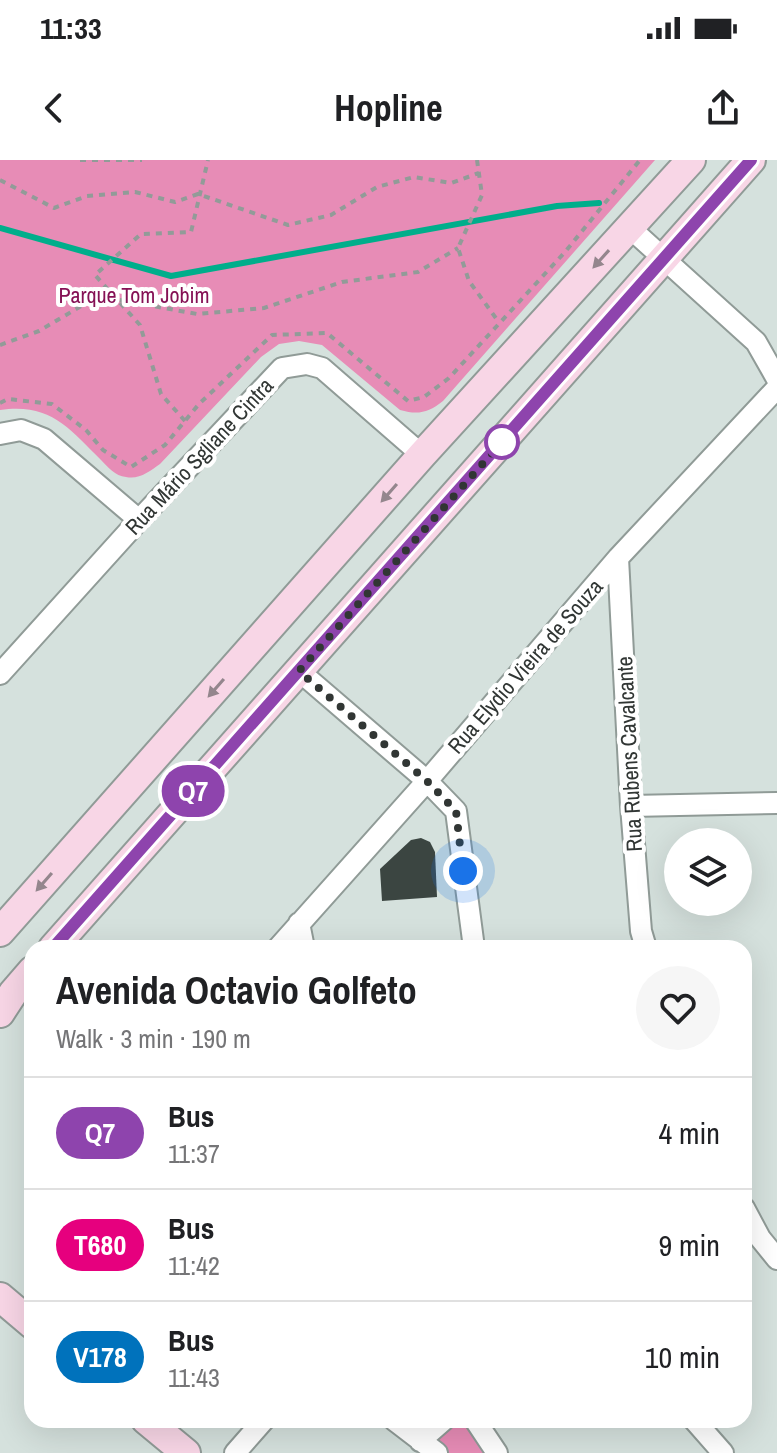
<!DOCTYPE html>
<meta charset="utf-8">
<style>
:root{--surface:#fff;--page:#f6f6f6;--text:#202124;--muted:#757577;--line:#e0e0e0}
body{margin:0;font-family:"Archivo Narrow",sans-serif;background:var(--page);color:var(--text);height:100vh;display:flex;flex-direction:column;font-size:30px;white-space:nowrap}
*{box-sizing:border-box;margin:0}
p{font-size:26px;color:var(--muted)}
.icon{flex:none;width:44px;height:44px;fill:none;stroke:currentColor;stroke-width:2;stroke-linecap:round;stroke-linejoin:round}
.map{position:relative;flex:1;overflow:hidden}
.panel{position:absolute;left:24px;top:780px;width:728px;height:488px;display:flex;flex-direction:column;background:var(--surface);border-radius:24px;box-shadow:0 8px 32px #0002}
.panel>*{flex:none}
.badge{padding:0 16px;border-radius:26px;font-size:28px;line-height:52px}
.tools{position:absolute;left:664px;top:668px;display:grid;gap:16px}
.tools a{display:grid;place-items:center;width:88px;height:88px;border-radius:50%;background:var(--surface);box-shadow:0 8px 32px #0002;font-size:40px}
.you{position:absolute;width:40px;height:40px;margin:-20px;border:6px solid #fff;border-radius:50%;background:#1a73e8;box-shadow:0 0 0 12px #1a73e833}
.map>.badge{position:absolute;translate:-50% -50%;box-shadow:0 0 0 4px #fff}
.round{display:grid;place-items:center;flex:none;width:84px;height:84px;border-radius:42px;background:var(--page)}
.overview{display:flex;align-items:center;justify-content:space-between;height:136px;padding:0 32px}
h1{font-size:38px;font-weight:700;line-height:60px}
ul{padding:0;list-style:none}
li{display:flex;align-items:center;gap:24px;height:112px;padding:0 32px;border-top:2px solid var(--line)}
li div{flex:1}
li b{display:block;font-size:30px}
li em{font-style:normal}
li .badge{min-width:88px;font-weight:700;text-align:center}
.status{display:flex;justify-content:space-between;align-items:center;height:56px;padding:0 40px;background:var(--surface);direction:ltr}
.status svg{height:22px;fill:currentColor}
header{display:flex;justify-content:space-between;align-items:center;height:104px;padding:0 32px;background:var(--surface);font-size:36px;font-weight:700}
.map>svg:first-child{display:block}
</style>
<div class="status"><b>11:33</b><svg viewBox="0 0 49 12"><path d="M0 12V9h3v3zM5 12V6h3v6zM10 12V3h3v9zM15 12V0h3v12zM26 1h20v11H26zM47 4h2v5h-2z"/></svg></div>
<header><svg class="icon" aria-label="back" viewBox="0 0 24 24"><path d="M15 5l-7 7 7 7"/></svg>Hopline<svg class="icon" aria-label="share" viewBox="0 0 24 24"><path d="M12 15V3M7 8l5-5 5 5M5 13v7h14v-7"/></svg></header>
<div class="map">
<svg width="777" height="1293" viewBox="0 0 777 1293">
<rect width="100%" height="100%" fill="#d5e1dd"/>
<path fill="#e78cb6" d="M0,0H655L443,241C428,253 418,255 400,250L322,185L299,181L279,184L261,197L160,304C150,311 139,320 126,317C115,316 108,307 101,300C68,267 50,243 0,250Z
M449,1260H472L495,1293H444L426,1281Z"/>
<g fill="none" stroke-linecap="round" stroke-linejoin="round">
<path stroke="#00ae8b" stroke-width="6" d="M0,68L171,116L557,46L599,43"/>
</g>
<path fill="#3b4541" d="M421,678L430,682L435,692L437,737L382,741L380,709L411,680Z"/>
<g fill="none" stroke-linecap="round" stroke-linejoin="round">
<defs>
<path id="street" d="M630,68L756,182L777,219
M0,274L21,270L44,279L139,360
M618,398L631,646L641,771L646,788
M299,511L427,621L456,651L474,788
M0,514L139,360L282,208L307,204L322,208L422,295
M631,646L777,643
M299,763L304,788
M278,788L427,621L618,398L777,228
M744,1048L760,1078L777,1099
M394,1260L437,1293
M475,1260L497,1293
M694,1260L723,1293
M420,1281L444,1260
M235,1293L264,1260"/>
<path id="secondary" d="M0,772L422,295L691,0
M53,788L751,0
M0,853L13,833L32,811
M0,1137L32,1164
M146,1260L186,1293"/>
</defs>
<use href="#street" stroke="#909b97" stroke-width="24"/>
<use href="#secondary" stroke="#909b97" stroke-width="32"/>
<path stroke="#929b98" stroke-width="4" stroke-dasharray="6 6" stroke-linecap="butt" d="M80,0H142
M477,0L482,35L458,88L469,121L498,161
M0,20L54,48L87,36L135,32L175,42L198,34L288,65L331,55L377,27L414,17L451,23L479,13
M0,185L39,171L98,136L197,154L264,148L342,122L418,112L458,88
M0,243L8,239L52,244L86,270L103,290L131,307L165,285L199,244L272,175L327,173L408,241L424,237L449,218L565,92L640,0
M185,261L161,234L140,165L95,115L141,74L191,72L208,0"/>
<use href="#street" stroke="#fff" stroke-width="20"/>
<use href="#secondary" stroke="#f8d6e6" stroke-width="28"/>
</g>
<defs><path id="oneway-solid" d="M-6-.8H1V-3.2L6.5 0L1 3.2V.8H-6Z" transform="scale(2)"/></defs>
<g fill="#94868d">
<use href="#oneway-solid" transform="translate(601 99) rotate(132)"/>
<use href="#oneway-solid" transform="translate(389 333) rotate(131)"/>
<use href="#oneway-solid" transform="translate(216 528) rotate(131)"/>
<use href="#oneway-solid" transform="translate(44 722) rotate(131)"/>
</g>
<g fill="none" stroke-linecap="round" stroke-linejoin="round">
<defs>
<path id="line" d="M53,788L751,0"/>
</defs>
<use href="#line" stroke="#fff" stroke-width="18"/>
<use href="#line" stroke="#8e44ad" stroke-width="12"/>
<path stroke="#313634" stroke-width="8" stroke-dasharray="0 14.4" d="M463,711L456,651L427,621L299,511L502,282"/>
</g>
<circle fill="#fff" stroke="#8e44ad" stroke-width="4" cx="502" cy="282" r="16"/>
<g text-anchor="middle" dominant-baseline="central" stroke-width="8" stroke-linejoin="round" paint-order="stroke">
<g font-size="22" fill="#851155" stroke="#fff">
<text x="134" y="135">Parque Tom Jobim</text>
</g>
<g font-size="22" fill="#313634" stroke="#fff">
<text transform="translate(199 296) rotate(-47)">Rua Mário Sgliane Cintra</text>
<text transform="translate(525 506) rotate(-49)">Rua Elydio Vieira de Souza</text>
<text transform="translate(629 594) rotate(-93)">Rua Rubens Cavalcante</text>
</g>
</g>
</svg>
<div class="tools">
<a><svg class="icon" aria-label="layers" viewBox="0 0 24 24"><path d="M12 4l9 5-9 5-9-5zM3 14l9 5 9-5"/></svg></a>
</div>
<div class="you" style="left:463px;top:711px"></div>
<b class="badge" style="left:193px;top:631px;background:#8e44ad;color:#fff">Q7</b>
<section class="panel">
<div class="overview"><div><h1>Avenida Octavio Golfeto</h1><p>Walk · 3 min · 190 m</p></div><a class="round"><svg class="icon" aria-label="heart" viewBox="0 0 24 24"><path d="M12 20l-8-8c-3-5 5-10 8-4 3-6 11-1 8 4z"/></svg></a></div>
<ul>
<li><span class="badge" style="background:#8e44ad;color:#fff">Q7</span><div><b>Bus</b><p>11:37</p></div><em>4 min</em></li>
<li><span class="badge" style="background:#e6007e;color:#fff">T680</span><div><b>Bus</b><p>11:42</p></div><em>9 min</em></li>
<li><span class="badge" style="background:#0072bc;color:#fff">V178</span><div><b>Bus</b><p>11:43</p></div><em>10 min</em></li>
</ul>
</section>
</div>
